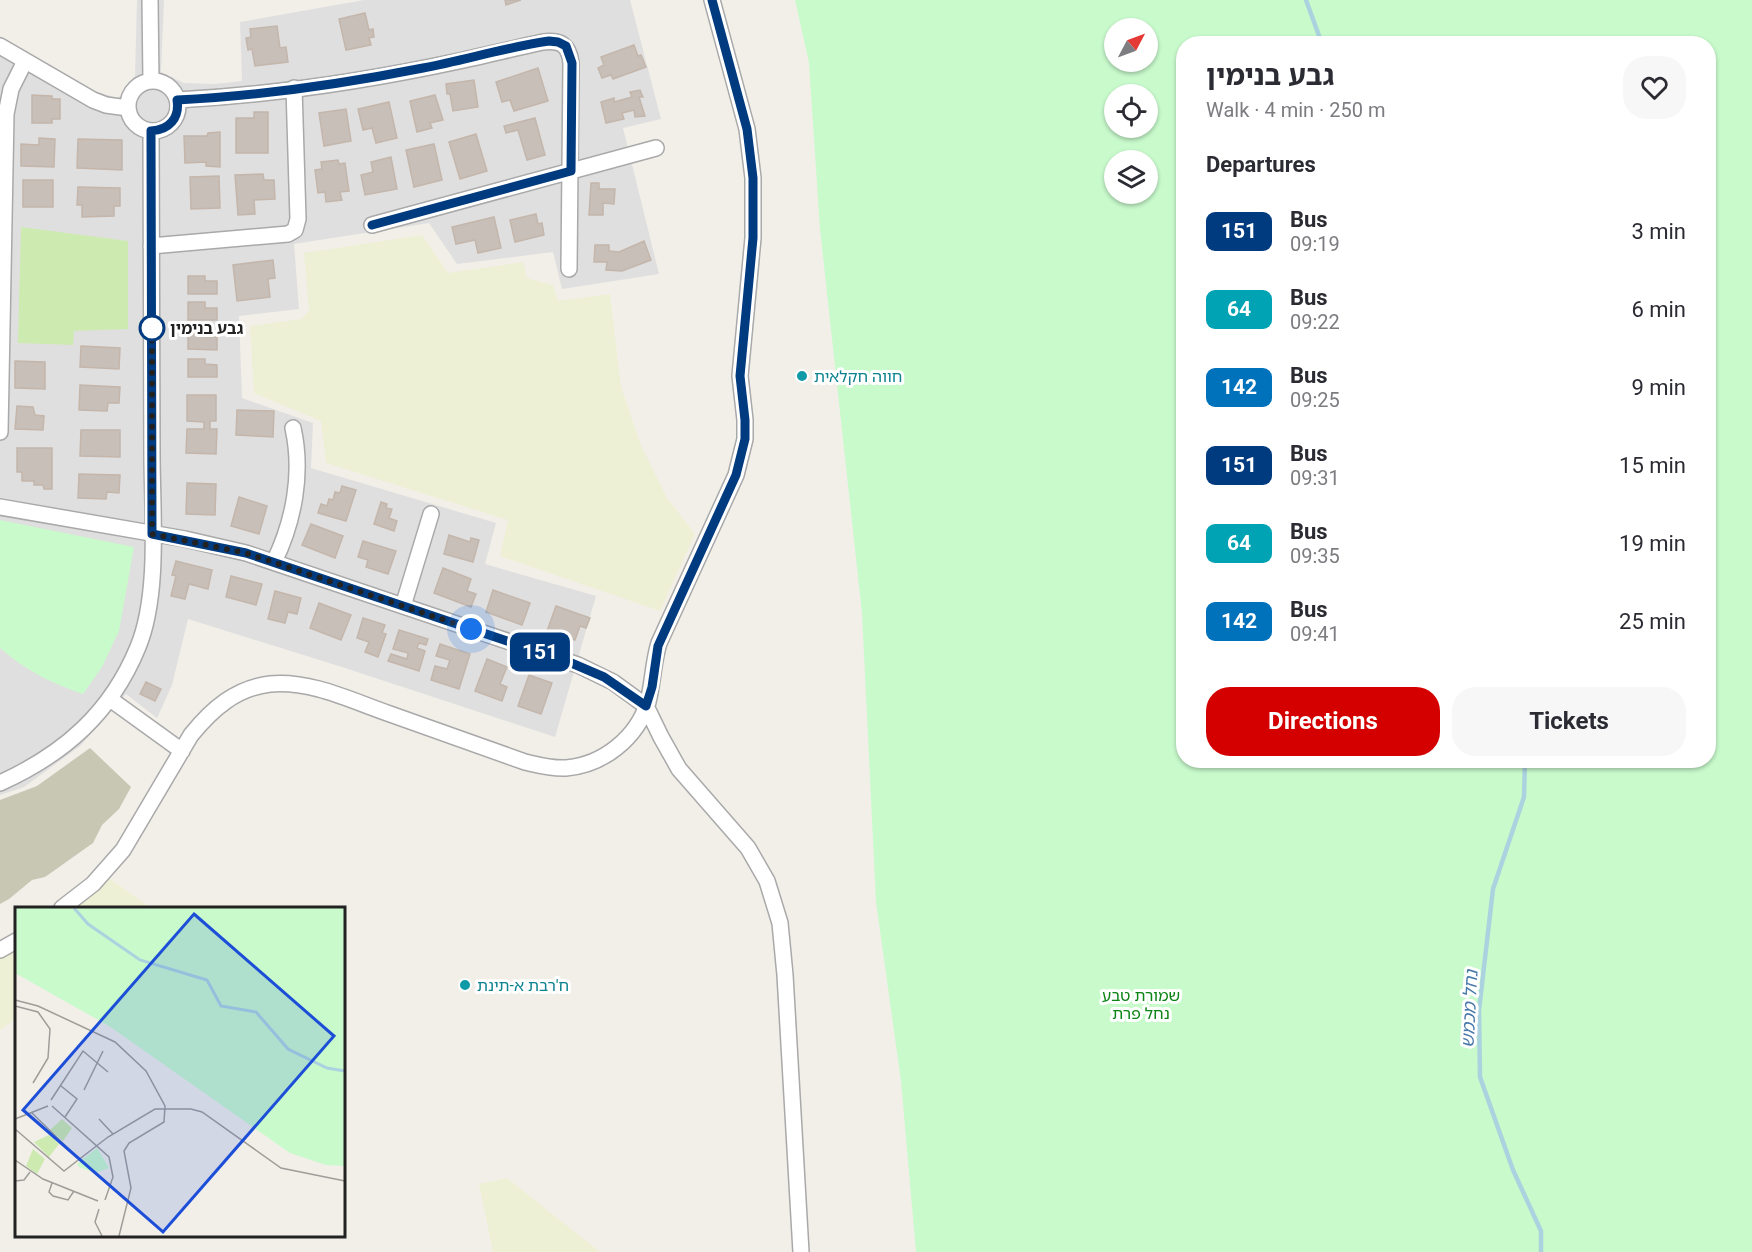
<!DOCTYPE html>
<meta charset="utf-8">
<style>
:root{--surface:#fff;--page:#f7f7f7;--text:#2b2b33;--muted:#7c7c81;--accent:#d40000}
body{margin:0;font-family:Roboto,"Noto Sans Hebrew",sans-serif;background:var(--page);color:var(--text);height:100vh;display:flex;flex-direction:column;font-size:22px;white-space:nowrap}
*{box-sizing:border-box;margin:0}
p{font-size:20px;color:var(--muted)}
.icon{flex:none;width:33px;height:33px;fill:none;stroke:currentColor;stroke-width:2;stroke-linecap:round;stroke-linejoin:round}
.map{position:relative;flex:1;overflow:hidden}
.side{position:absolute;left:1176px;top:36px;width:540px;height:732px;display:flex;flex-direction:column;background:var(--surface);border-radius:24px;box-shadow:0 2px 4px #0004}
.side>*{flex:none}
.badge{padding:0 12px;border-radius:9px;font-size:21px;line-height:39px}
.needle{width:39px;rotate:49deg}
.fabs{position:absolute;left:1104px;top:18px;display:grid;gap:12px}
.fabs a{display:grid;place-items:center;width:54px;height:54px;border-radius:50%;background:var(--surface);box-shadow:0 2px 4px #0004;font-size:30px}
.you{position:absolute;width:30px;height:30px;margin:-15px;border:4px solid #fff;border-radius:50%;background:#1a73e8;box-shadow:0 0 0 9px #1a73e833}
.map>.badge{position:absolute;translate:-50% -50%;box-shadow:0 0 0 3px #fff}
h2{padding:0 30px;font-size:22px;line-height:54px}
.round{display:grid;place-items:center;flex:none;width:63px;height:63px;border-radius:24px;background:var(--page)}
.head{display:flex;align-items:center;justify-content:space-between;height:102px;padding:0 30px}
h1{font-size:28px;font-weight:700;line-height:45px}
.primary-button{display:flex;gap:12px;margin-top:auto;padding:12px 30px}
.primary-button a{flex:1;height:69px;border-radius:24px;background:var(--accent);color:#fff;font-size:24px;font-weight:700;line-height:69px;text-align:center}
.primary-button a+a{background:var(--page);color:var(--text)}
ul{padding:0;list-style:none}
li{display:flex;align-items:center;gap:18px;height:78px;padding:0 30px}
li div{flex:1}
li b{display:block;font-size:22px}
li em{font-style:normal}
li .badge{min-width:66px;font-weight:700;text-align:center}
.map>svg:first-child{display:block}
</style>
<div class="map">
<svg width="1752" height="1252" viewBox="0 0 1752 1252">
<rect width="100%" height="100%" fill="#f2efe9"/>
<path fill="#e0dfdf" d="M137,0H164L161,72L184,83L214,84L242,81L240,22L364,0H630L661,119L623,128L659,274L562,289L553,252L457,264L429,223L294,244L299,309L239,316L242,398L313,423L311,468L496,523L485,564L596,596L555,737L345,668L188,619L172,685L157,718L126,694L80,746L24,787L0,795V36L97,92L118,98L135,76Z"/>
<path fill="#c7c7b4" d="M90,748L131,787L119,809L102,825L93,843L45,877L32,880L9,899L0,904V800L37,786Z"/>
<path fill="#eef0d5" d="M422,235L448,273L523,262L527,278L553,285L558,301L610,294L621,387L640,443L667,498L695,534L660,611L500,556L508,520L326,463L321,421L254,393L250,326L301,319L309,311L304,253Z
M106,876L151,908H69Z
M16,950V1018L0,1030V956Z
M507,1178L600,1252H493L479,1184Z"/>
<path fill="#cdebb0" d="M21,227L128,241V329L74,331L73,345L18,343Z"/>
<path fill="#c8facc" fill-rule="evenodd" d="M795,0H1752V1252H916L901,1081L876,902L862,613L820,229L809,63ZM1114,28H1148V62H1114ZM1184,44H1708V760H1184ZM1114,94H1148V128H1114ZM1148,160V194H1114V160Z
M0,520L134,547L119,631L102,667L83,694C51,683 25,670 0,648Z"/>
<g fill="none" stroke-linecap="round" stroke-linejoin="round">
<path stroke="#aad3df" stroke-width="4.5" d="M1306,0L1322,44
M1525,760L1524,797L1493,889L1479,1010L1480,1077L1513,1170L1541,1231V1252"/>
</g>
<path fill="#c7bfb8" stroke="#c4b6ab" stroke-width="1.5" d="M505,0H521L506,5Z
M365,13L369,30L373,29L374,37L369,38L371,45L346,50L339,19Z
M277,26L280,48L286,47L288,62L255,66L252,49L248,50L246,38L251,37L250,29Z
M634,45L638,56L641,55L646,67L613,79L611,75L602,78L598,68L604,65L601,57Z
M538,68L548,101L514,111L510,100L502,102L496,82Z
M474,80L478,107L453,111L450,94H447L446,84Z
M640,90L643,97H639L645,116L635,117L634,110L622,113L624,119L606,123L601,102L614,98V102L632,97L630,92Z
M32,95L52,96V99H60V119H52V123H32Z
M435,95L443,120L430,123L432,128L417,132L410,101Z
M389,102L397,138L376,143L372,128L363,130L358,109Z
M346,109L351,141L324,146L319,113Z
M254,112H268V153H236V118H254Z
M535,118L545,155L527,160L518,130L506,133L504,126Z
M220,132V167L206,166V162L185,163L184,136H207L208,133Z
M476,134L487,171L460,179L449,142Z
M39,138L55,139L54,167L21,166V144L39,145Z
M78,139L122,140V170L77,168Z
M434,144L442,180L414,187L406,150Z
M391,157L397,189L365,195L361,175L373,172L371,162Z
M338,160L339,164L345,163L349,191L340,192L342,200L326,202L325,192L318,193L315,170L322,169L321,162Z
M263,174L264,180H274L275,199L254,200L255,214L238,215L235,175Z
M219,176L220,208L191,209L190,177Z
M23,180H53V207H23Z
M591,183H599V189H615L614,204L603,203V215H589Z
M78,187L120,188V206H114V216L82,217V205H77Z
M536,214L538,224L542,223L544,235L515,242L510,220Z
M494,217L501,248L478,253L475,240L456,244L452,227Z
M644,241L651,260L622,271L606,270L607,262H594L595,245H609V251L619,252Z
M273,260L275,278L268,279L270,297L237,301L233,265Z
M188,276H205V281H217V294H188Z
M188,302H205V308H217V320H188Z
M188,332H205V337H217V350L188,349Z
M81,346L120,348L119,369L80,367Z
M188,359H205V364L217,365V377H188Z
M15,361L45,362V389L15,388Z
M80,385L120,387L119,403H108L107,411L79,410Z
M187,395H216V421H210V429H217L216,454L186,453L187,429H204V422L187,421Z
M17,406L33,407L35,415L44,416L43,430L15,429Z
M237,410L274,411L273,437L236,435Z
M81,430H120V457L80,456Z
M17,448H52V489H44L43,485H34V481H22V472H17Z
M79,474L120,475L119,493L107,492L106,499L78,498Z
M187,483L216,484L215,515L186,514Z
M342,486L356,490L346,521L318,513L321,504L327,506L329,499L333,500L335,492L340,493Z
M239,497L267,506L259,534L231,526Z
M381,502L387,504L386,508L392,509L389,518L397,521L394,531L374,524Z
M311,524L343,536L335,558L302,545Z
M449,535L470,542L471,538L479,540L473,562L444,554Z
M363,541L396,551L388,574L366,567L368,560L358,557Z
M176,561L212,570L208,589L189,584L185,599L171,596L176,576L172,575Z
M443,568L471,579L467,591L476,594L471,607L434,593Z
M231,576L262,584L256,605L226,597Z
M493,590L530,603L522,625L486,612Z
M275,591L301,598L297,614L288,612L285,623L268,619Z
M319,603L351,615L341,640L310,628Z
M556,606L590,618L586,628L580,626L575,640L547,631Z
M363,618L385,625L382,633L386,634L378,657L365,652L369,642L357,638Z
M399,630L428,639L426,645L419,643L417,648L425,651L419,671L388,661L391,654L407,659L408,653L393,649Z
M440,644L470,654L459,689L431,680L435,666L447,669L450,660L436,656Z
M487,659L507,667L500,684L507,687L502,701L475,691Z
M529,675L552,683L541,714L518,706Z
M146,682L161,689L155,701L140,694Z"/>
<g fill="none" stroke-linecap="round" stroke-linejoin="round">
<defs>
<path id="minor" d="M150,0L151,81
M0,46L93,100L106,105L128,108
M128 106a25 25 0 1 1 50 0a25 25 0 1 1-50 0Z
M177,100C271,95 366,81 459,61C487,55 515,48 543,42C561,40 569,45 571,63L569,269
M372,225L656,148
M151,246L288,234L295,230L298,219L294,88
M0,432L6,114L11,89L25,61
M0,507L185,539L246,553L578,665L613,682L646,706L661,737L679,769L748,848L767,881L780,923L785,975L801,1252
M274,562C294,521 303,473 293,428
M403,606L431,514
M110,699L182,751
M0,783C64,754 111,713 138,647C160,594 152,511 152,453C152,346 151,239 151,131
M62,908L93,884L123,850L191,735C212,709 236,688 270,684C311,680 352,701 390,714C435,730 480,746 525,762C538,765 552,769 566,768C603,765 637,738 648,702C653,683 653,662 659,643L736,475L745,439V420L740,376L753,238V178L747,129L712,0
M0,950L16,941"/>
</defs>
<use href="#minor" stroke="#a9a9a9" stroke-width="18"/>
<use href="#minor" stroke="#fff" stroke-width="15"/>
</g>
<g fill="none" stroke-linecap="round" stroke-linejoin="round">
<defs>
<path id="line" d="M372,225L571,171L572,63L566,46L558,42L549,41C507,47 465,60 423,68C342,84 260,96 177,100C180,118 169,130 151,131L152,534L246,553L569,662L604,677L646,706L652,687L658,646L736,475L745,439V420L740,376L753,238V178L747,129L712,0"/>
</defs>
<use href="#line" stroke="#fff" stroke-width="14"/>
<use href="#line" stroke="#003b80" stroke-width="9"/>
<path stroke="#222" stroke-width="6" stroke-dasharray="0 10.8" d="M152,328V318V534L246,553L471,629"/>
</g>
<circle fill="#fff" stroke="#003b80" stroke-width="3" cx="152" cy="328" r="12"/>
<g fill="#0f9aa8" stroke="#fff" stroke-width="2">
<circle cx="802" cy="376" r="6"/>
<circle cx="465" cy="985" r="6"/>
</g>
<g text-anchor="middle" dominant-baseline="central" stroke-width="6" stroke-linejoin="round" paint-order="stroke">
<g font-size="16" font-weight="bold" fill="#222" stroke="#fff" text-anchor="start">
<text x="170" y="328">גבע בנימין</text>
</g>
<g font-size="16" fill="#0d838f" stroke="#fff" text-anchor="start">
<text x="814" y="376">חווה חקלאית</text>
<text x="477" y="985">ח'רבת א-תינת</text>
</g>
<g font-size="16" fill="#0c8416" stroke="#fff">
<text x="1141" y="995">שמורת טבע<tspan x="1141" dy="18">נחל פרת</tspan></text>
</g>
<g font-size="18" font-style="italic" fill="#4a7aab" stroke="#fff">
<text transform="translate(1469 1009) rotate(-87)">נחל מכמש</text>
</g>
</g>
<g transform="translate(15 907)">
<rect width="330" height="330" fill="#f2efe9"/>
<path d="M47,212L57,221L48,234L35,223ZM34,228L44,237L34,250L19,235ZM18,242L30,252L22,267L11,259Z" fill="#cdebb0"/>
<path d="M0,1H330V259L311,258L275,246L94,119L0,66ZM82,241L94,261L80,266L64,260L62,257Z" fill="#c8facc"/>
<path fill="none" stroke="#aad3df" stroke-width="3" d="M59,1L73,17L125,53L192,73L206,99L241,105L273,142L312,161L330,164"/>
<path fill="none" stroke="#9f9d99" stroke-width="1.5" d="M0,93L23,99L100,135L131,164L150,199L149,215L114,236L109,244L116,281L104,329M0,99L23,105L35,122L33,151L18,176M46,179L62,192L50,210M69,183L88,144M36,193L68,144L93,165M37,199L94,250L98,270L90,293M17,206L65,253M0,212L33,199M84,212L98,227M0,222L49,264L93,230L140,202H176L187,205L266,261L330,274M0,253L28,272L83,294M0,274L9,273L15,265M37,276L34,285L38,289L53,293L59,284M84,302L80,315L87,329"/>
<path fill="#1d4ed8" fill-opacity="0.15" stroke="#1d4ed8" stroke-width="3" d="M179,7L319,129L148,325L8,203Z"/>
<rect width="330" height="330" fill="none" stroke="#222" stroke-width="3"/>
</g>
</svg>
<div class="fabs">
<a><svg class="needle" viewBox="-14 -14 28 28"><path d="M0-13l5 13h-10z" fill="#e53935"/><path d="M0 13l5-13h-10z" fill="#7c7c81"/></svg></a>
<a><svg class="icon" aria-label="locate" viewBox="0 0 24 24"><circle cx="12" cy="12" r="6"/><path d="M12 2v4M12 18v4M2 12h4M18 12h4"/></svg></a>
<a><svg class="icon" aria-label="layers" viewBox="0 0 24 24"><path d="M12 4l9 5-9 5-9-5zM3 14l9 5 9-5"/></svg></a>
</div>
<div class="you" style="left:471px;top:629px"></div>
<b class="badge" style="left:540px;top:652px;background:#003b80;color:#fff">151</b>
<section class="side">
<div class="head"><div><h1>גבע בנימין</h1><p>Walk · 4 min · 250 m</p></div><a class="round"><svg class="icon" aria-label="heart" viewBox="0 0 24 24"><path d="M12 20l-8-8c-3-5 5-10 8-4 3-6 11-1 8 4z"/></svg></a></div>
<h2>Departures</h2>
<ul>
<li><span class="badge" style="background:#003b80;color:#fff">151</span><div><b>Bus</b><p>09:19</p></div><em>3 min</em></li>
<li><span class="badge" style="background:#00a3b4;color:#fff">64</span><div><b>Bus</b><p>09:22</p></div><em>6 min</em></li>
<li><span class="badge" style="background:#0072bc;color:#fff">142</span><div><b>Bus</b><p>09:25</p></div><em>9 min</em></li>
<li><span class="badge" style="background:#003b80;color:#fff">151</span><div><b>Bus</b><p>09:31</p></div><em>15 min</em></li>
<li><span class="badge" style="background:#00a3b4;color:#fff">64</span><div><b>Bus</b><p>09:35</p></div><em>19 min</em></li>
<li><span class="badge" style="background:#0072bc;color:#fff">142</span><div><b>Bus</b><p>09:41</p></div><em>25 min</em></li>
</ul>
<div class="primary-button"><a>Directions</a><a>Tickets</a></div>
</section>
</div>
